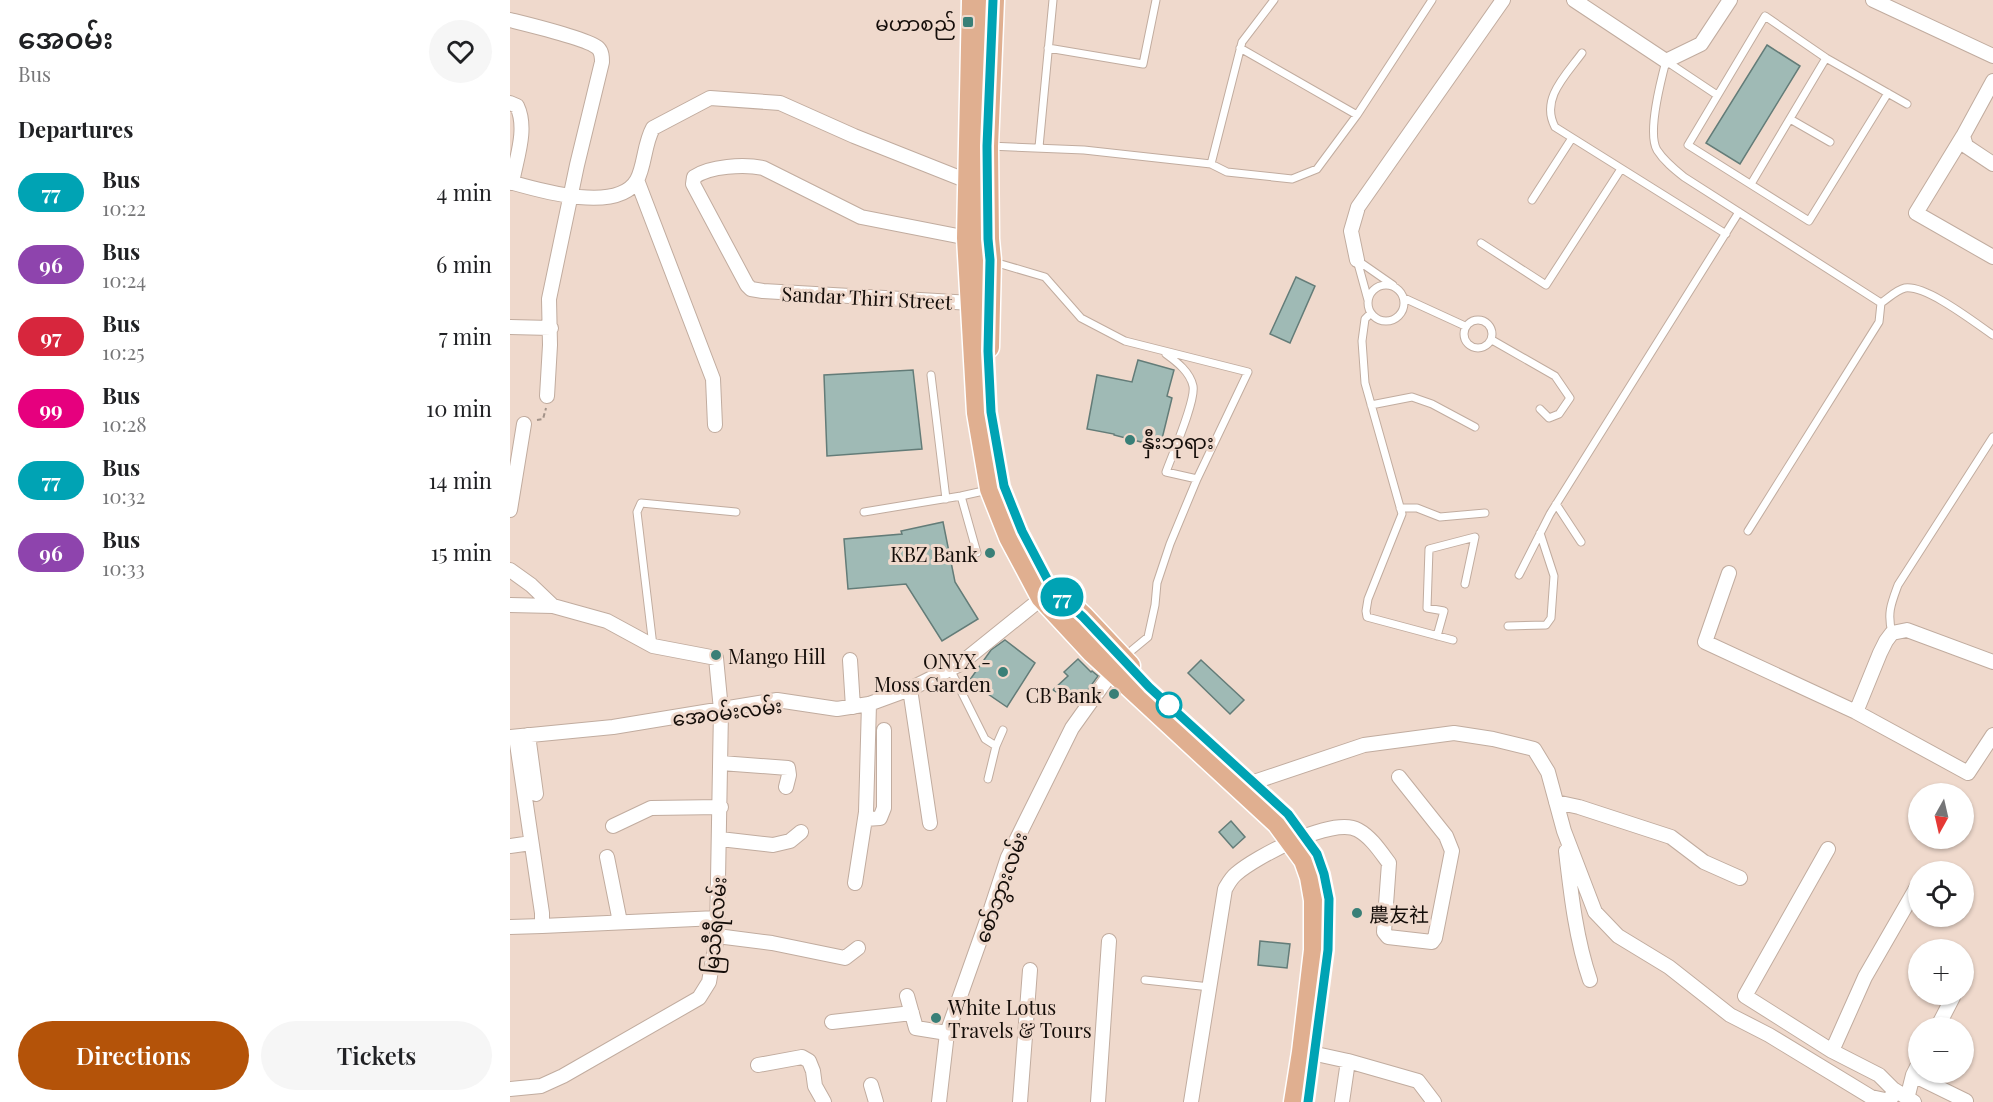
<!DOCTYPE html>
<meta charset="utf-8">
<style>
:root{--surface:#fff;--page:#f6f6f6;--text:#202124;--muted:#757577;--accent:#b45309}
body{margin:0;font-family:"Playfair Display","Noto Sans SC","Noto Sans Myanmar",serif;background:var(--page);color:var(--text);height:100vh;display:flex;flex-direction:column;font-size:22px;white-space:nowrap}
*{box-sizing:border-box;margin:0}
p{font-size:20px;color:var(--muted)}
.icon{flex:none;width:33px;height:33px;fill:none;stroke:currentColor;stroke-width:2;stroke-linecap:round;stroke-linejoin:round}
.map{position:relative;flex:1;overflow:hidden}
.details{display:flex;flex-direction:column;background:var(--surface);width:510px}
.details>*{flex:none}
.badge{padding:0 12px;border-radius:20px;font-size:21px;line-height:39px}
.needle{width:39px;rotate:188deg}
.tools{position:absolute;left:1398px;top:783px;display:grid;gap:12px}
.tools a{display:grid;place-items:center;width:66px;height:66px;border-radius:50%;background:var(--surface);box-shadow:0 2px 4px #0004;font-size:30px}
.map>.badge{position:absolute;translate:-50% -50%;box-shadow:0 0 0 3px #fff}
h2{padding:0 18px;font-size:22px;line-height:54px}
.round{display:grid;place-items:center;flex:none;width:63px;height:63px;border-radius:32px;background:var(--page)}
.head{display:flex;align-items:center;justify-content:space-between;height:102px;padding:0 18px}
h1{font-size:28px;font-weight:600;line-height:45px}
.button{display:flex;gap:12px;margin-top:auto;padding:12px 18px}
.button a{flex:1;height:69px;border-radius:36px;background:var(--accent);color:#fff;font-size:24px;font-weight:600;line-height:69px;text-align:center}
.button a+a{background:var(--page);color:var(--text)}
ul{padding:0;list-style:none}
li{display:flex;align-items:center;gap:18px;height:72px;padding:0 18px}
li div{flex:1}
li b{display:block;font-size:22px}
li em{font-style:normal}
li .badge{min-width:66px;font-weight:700;text-align:center}
main{display:flex;flex:1;min-height:0}
.map>svg:first-child{display:block}
</style>
<main>
<section class="details">
<div class="head"><div><h1>အေဝမ်း</h1><p>Bus</p></div><a class="round"><svg class="icon" aria-label="heart" viewBox="0 0 24 24"><path d="M12 20l-8-8c-3-5 5-10 8-4 3-6 11-1 8 4z"/></svg></a></div>
<h2>Departures</h2>
<ul>
<li><span class="badge" style="background:#00a3b4;color:#fff">77</span><div><b>Bus</b><p>10:22</p></div><em>4 min</em></li>
<li><span class="badge" style="background:#8e44ad;color:#fff">96</span><div><b>Bus</b><p>10:24</p></div><em>6 min</em></li>
<li><span class="badge" style="background:#d7263d;color:#fff">97</span><div><b>Bus</b><p>10:25</p></div><em>7 min</em></li>
<li><span class="badge" style="background:#e6007e;color:#fff">99</span><div><b>Bus</b><p>10:28</p></div><em>10 min</em></li>
<li><span class="badge" style="background:#00a3b4;color:#fff">77</span><div><b>Bus</b><p>10:32</p></div><em>14 min</em></li>
<li><span class="badge" style="background:#8e44ad;color:#fff">96</span><div><b>Bus</b><p>10:33</p></div><em>15 min</em></li>
</ul>
<div class="button"><a>Directions</a><a>Tickets</a></div>
</section>
<div class="map">
<svg width="1483" height="1102" viewBox="0 0 1483 1102">
<rect width="100%" height="100%" fill="#efd9cc"/>
<path fill="#9fbab5" stroke="#637c78" stroke-width="1.5" d="M1257,45L1290,66L1230,164L1196,143Z
M786,277L805,286L780,343L760,334Z
M628,360L664,370L657,396L662,398L650,447L604,435V434L577,429L587,375L622,382Z
M403,370L412,449L317,456L314,375Z
M433,522L445,582L468,619L432,641L396,584L338,589L334,539L392,534L391,531Z
M495,640L525,663L497,707L459,681L481,650Z
M568,659L581,672L582,671L588,676L567,705L543,690L558,676L554,672Z
M691,660L734,700L720,714L678,673Z
M721,821L735,837L723,848L709,832Z
M750,941L780,944L777,968L748,965Z"/>
<g fill="none" stroke-linecap="round" stroke-linejoin="round">
<defs>
<path id="service" d="M538,48L633,64L646,0
M730,48L847,115L922,0
M1072,53C1056,75 1030,99 1045,127L1216,234
M1378,93L1299,221L1178,145L1255,16L1316,58L1397,104
M1207,95L1156,61C1151,80 1137,133 1147,150C1154,161 1164,169 1174,177L1371,303
M1280,119L1320,142
M479,146L574,150L701,164L732,42L764,0
M529,147L543,0
M701,164L717,172L782,179L807,169L847,115
M1241,184L1316,58
M1022,200L1062,138
M971,243L1036,285L1111,169
M847,260L883,285
M847,260L858,300
M484,262L535,277L571,318L615,341L738,372L687,479
M858 303a18 18 0 1 1 36 0a18 18 0 1 1-36 0Z
M894,298L955,326
M861,313L855,319L852,341L855,383L892,514L858,599L856,611L857,617L943,640
M954 334a14 14 0 1 1 28 0a14 14 0 1 1-28 0Z
M982,340L1045,376L1060,398L1049,414L1039,418L1030,409
M421,375L436,499
M861,405L902,397L922,404L965,427
M451,496L467,553
M1046,504L1071,542
M890,508H907L930,517L975,513
M354,512L451,496L478,490
M1238,531L1369,322L1371,303C1379,298 1386,290 1395,288C1417,285 1465,323 1483,335
M1009,575L1040,514L1229,212
M998,626L1036,625L1041,618L1044,576L1030,533
M1382,633C1377,613 1381,604 1388,585L1483,437
M927,636L934,611L917,608L919,549L965,537L955,584
M143,646L127,512L131,503L226,512
M615,656L638,637L645,605L647,583L660,544L687,479L656,472C662,455 686,401 683,386C680,372 667,362 656,354
M440,669L475,739L486,746
M478,779L486,746L493,730
M635,980L700,987"/>
<path id="minor" d="M1064,0L1156,61L1191,44L1220,0
M1363,0L1483,56
M0,20C16,24 79,39 88,48C92,52 92,57 92,62L67,165L39,299L40,345L37,396
M1483,81L1453,136L1456,146L1483,164
M0,103L7,106C18,129 6,159 2,183
M1453,136L1406,213L1483,257
M127,180L203,379L205,425
M0,182C28,190 108,214 127,180C135,165 134,144 143,128L200,98L270,103L344,136L465,184
M458,238L351,217L253,168C234,164 200,166 184,177L183,184L237,285L241,289L253,291L462,303
M847,260L841,231L848,207L993,0
M0,327L41,328
M0,510L14,424
M0,570L21,585L43,606L97,621L143,646L206,658L211,710L207,936L199,982L189,998L53,1076L31,1086L0,1089
M1219,573L1195,642L1346,712
M0,605L43,606
M340,660L343,707
M1483,662L1397,630L1382,633L1376,641L1370,653L1346,712L1458,773L1483,735
M400,689L420,823
M18,735L26,794
M0,737L103,727L267,700L327,709L359,704L400,689L450,664L537,594
M211,763L278,768L279,775L276,787
M735,791L744,782L854,745L944,733L983,739L1024,749L1038,772L1054,831L1085,912L1108,936L1159,967L1220,1015L1259,1035L1361,1097L1375,1100L1382,1097L1383,1089L1404,1102
M1046,802L1069,807L1161,837L1194,862L1230,878
M355,819L370,818L374,808V730
M103,826L141,808L211,807
M210,839L263,845L280,841L291,832
M0,846L21,843
M1318,849L1235,996L1322,1051L1369,1075L1383,1089
M1056,851C1061,894 1066,939 1080,980
M97,857L110,922
M345,883L356,812L359,704
M32,926L207,918
M0,927L32,926V913L6,737
M207,936L262,943L335,958L348,948
M397,996L406,1028L437,1033
M322,1022L402,1013
M1427,1028L1443,997
M1322,1051L1355,977L1408,885
M806,1054L838,1061L908,1081L924,1102
M248,1065L292,1057L299,1061L303,1071L305,1086L314,1102
M1403,1075L1456,1101
M361,1085L366,1102
M1397,1099L1403,1075L1408,1065
M429,1102L437,1033L481,909L498,857L562,728L607,665
M510,1102L520,970
M588,1102L599,941
M681,1102L715,889C718,884 721,878 726,874C745,857 823,816 848,830C861,837 870,851 879,863L874,932L878,937L922,942L925,938L942,851L936,836L889,777
M832,1102L838,1061"/>
<path id="trunk" d="M463,0L458,238L468,413L481,489L500,537L532,597L583,652L768,823L795,860L801,877L805,900V950L793,1052L785,1102
M478,347L480,260L478,239L477,146L483,0
M545,591L573,617L619,666"/>
</defs>
<use href="#service" stroke="#c1ac9f" stroke-width="9"/>
<use href="#minor" stroke="#c1ac9f" stroke-width="16"/>
<use href="#trunk" stroke="#fff" stroke-width="25"/>
<path stroke="#a29288" stroke-width="2" stroke-dasharray="4.5 3" stroke-linecap="butt" d="M27,420L33,419L36,408"/>
<use href="#service" stroke="#fff" stroke-width="7"/>
<use href="#minor" stroke="#fff" stroke-width="14"/>
<use href="#trunk" stroke="#e0af90" stroke-width="22"/>
</g>
<g fill="none" stroke-linecap="round" stroke-linejoin="round">
<defs>
<path id="line" d="M483,0L477,146L478,239L480,260L478,351L481,412L494,486L512,531L543,590L573,617L639,687L778,814L807,854L814,874L819,899L818,950L798,1102"/>
</defs>
<use href="#line" stroke="#fff" stroke-width="14"/>
<use href="#line" stroke="#00a3b4" stroke-width="9"/>
</g>
<g fill="#397f77" stroke="#efd9cc" stroke-width="2">
<rect x="452" y="16" width="12" height="12" rx="3"/>
<circle cx="620" cy="440" r="6"/>
<circle cx="480" cy="553" r="6"/>
<circle cx="206" cy="655" r="6"/>
<circle cx="493" cy="672" r="6"/>
<circle cx="604" cy="694" r="6"/>
<circle cx="847" cy="913" r="6"/>
<circle cx="426" cy="1018" r="6"/>
</g>
<circle fill="#fff" stroke="#00a3b4" stroke-width="3" cx="659" cy="705" r="12"/>
<g text-anchor="middle" dominant-baseline="central" stroke-width="6" stroke-linejoin="round" paint-order="stroke">
<g font-size="20" fill="#140d09" stroke="#efd9cc" text-anchor="end">
<text x="446" y="22">မဟာစည်</text>
<text x="632" y="440" text-anchor="start">နှီးဘုရား</text>
<text x="468" y="553">KBZ Bank</text>
<text x="218" y="655" text-anchor="start">Mango Hill</text>
<text x="481" y="660">ONYX -<tspan x="481" dy="23">Moss Garden</tspan></text>
<text x="592" y="694">CB Bank</text>
<text x="859" y="913" text-anchor="start">農友社</text>
<text x="438" y="1006" text-anchor="start">White Lotus<tspan x="438" dy="23">Travels &amp; Tours</tspan></text>
</g>
<g font-size="20" fill="#140d09" stroke="#efd9cc">
<text transform="translate(357 297) rotate(3)">Sandar Thiri Street</text>
<text transform="translate(217 711) rotate(-7)">အေဝမ်းလမ်း</text>
<text transform="translate(490 887) rotate(-70)">စော်ဘွားလမ်း</text>
<text transform="translate(204 925) rotate(-85)">မြသီရီလမ်း</text>
</g>
</g>
</svg>
<div class="tools">
<a><svg class="needle" viewBox="-14 -14 28 28"><path d="M0-13l5 13h-10z" fill="#e53935"/><path d="M0 13l5-13h-10z" fill="#757577"/></svg></a>
<a><svg class="icon" aria-label="locate" viewBox="0 0 24 24"><circle cx="12" cy="12" r="6"/><path d="M12 2v4M12 18v4M2 12h4M18 12h4"/></svg></a>
<a>+</a>
<a>−</a>
</div>
<b class="badge" style="left:552px;top:597px;background:#00a3b4;color:#fff">77</b>
</div>
</main>
